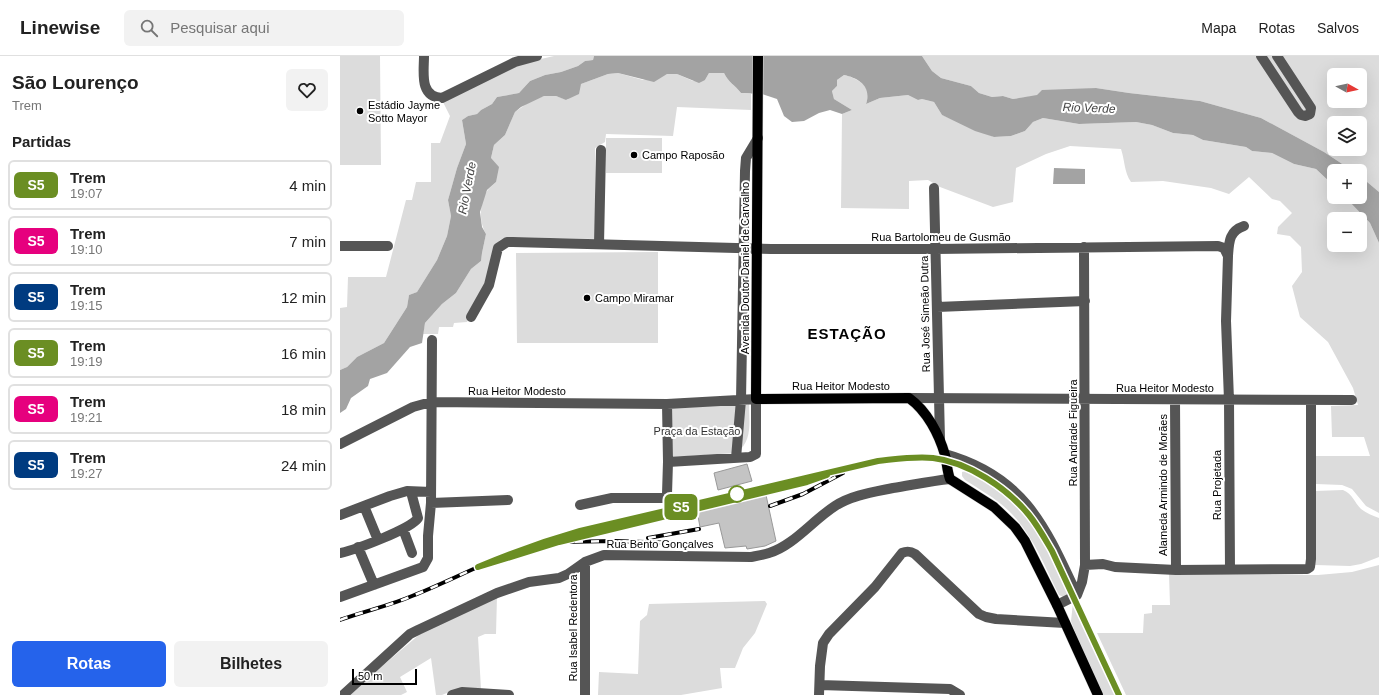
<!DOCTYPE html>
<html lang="pt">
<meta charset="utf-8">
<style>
:root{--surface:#fff;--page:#f2f2f2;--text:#222;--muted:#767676;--line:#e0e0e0;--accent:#2563eb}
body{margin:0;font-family:Arial,sans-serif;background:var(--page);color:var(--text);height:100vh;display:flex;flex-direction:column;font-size:15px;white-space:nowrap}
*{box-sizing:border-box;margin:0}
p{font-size:13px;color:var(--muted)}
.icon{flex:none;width:22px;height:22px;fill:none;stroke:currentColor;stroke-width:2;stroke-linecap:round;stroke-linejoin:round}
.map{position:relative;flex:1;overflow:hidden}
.side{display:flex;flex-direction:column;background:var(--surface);width:340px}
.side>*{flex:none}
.badge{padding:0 8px;border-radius:6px;font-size:14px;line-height:26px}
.needle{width:26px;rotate:98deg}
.tools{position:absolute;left:987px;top:12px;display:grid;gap:8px}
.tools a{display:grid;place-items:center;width:40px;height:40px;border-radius:6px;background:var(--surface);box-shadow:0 4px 16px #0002;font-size:20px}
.scale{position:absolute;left:12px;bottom:10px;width:65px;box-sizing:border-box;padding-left:4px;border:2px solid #000;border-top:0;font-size:11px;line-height:14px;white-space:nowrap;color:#000;-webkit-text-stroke:3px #fff;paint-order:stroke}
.map>.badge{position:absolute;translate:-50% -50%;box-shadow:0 0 0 2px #fff}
h2{padding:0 12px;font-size:15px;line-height:36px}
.round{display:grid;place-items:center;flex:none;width:42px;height:42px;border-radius:6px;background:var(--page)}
.headline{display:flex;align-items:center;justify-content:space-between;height:68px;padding:0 12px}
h1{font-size:19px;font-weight:700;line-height:30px}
.cta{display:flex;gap:8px;margin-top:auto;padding:8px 12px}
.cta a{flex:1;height:46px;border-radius:6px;background:var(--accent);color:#fff;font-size:16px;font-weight:700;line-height:46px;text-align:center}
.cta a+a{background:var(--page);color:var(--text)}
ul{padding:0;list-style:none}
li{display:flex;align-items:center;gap:12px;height:50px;margin:0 8px 6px;padding:0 4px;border:2px solid var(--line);border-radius:6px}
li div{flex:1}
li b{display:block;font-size:15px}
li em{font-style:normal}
li .badge{min-width:44px;font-weight:700;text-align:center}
header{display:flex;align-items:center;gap:24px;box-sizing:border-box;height:56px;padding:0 20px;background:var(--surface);border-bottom:1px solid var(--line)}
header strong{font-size:19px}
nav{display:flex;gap:22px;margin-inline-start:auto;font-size:14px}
.search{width:280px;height:36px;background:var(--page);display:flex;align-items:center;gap:10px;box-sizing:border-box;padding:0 14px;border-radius:6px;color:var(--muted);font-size:15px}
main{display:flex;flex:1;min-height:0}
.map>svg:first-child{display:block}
</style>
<header>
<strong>Linewise</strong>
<div class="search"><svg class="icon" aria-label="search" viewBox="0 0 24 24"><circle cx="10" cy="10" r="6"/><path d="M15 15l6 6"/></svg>Pesquisar aqui</div>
<nav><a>Mapa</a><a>Rotas</a><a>Salvos</a></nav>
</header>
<main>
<section class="side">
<div class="headline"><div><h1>São Lourenço</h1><p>Trem</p></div><a class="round"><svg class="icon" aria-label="heart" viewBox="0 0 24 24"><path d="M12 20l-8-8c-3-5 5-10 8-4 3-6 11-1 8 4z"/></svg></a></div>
<h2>Partidas</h2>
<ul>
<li><span class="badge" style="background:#6b8e23;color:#fff">S5</span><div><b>Trem</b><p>19:07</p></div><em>4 min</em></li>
<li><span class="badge" style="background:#e6007e;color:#fff">S5</span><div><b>Trem</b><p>19:10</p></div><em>7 min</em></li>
<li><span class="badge" style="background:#003b80;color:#fff">S5</span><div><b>Trem</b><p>19:15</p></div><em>12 min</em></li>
<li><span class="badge" style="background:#6b8e23;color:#fff">S5</span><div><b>Trem</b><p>19:19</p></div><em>16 min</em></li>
<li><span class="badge" style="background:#e6007e;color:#fff">S5</span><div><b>Trem</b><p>19:21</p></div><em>18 min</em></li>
<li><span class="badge" style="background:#003b80;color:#fff">S5</span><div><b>Trem</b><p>19:27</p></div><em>24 min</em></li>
</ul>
<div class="cta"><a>Rotas</a><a>Bilhetes</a></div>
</section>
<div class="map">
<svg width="1039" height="639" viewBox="0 0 1039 639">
<rect width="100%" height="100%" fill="#fff"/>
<path fill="#dcdcdc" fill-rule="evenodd" d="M0,0H40L41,109H0Z
M214,0H254L253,4L245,5L238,10L221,16L205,19L190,25L179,37L157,41L152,48L141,54L137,58L128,60L122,64L126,88L117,112L108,144L111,160L107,180L97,204L77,236L69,239L67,251L44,287L17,301L7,311L0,314V252L7,251L8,221H46L66,144H72L76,126H91V87H100L110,60L103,46L175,9Z
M582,0H1039V136L1020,120V115H1013L984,96L921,62L860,45L789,37L756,32L673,43L663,40L652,41L639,37L631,30L601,22L592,15ZM994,19H1020V45H994ZM994,67H1020V93H994Z
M278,17L303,24L327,18H337L353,25L365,24L369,17H384C388,26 395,29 401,37L411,38V54L337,51L333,80L266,78L265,86L255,92V183L173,181H166L160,184L155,190L147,228L127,266L114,267L113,271H99L98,278H83L85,267L102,248L116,237L131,213L141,205L142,197L146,178C139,166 139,148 147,135C149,132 153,129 156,126L151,102L154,89L165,79L175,56L192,44L204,40H216L227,44L241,28L268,18Z
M504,19C513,21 527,27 528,38C528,42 527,45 526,48L540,42L568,39L578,44L582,43L594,46L602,59L654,81L671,80L685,75L693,66L703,62L739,68L796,66L812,69L833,77L853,79L863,84L906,91L912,95L932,97L954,108L976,113L994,130V141H1005L1030,167L1039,187V457L1026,450L1012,433L1002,429L976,428V400H1030L1024,381H992L991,350L1018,349L1013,332L988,286L960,261L952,230L962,216L961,191L950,180L937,178L938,171L952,157L940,145L932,143L909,121L889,138L871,132L823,125L791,126C784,116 785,105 781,93L730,90L706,98L676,112L673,146L653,151L600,131L588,124L569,125V153L501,152L502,58L512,54L494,43L492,35L497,30V24ZM994,163H1020V189H994Z
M266,82H322V117H266Z
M318,196V287H177L176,197Z
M409,348C409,366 413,384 397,397L331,401L330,352Z
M625,415L631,417C647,428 665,438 678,452C700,475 713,506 728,534L727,540L723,541L719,539C703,507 690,471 661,448C650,439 637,432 625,424L622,420V416Z
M1003,434C1013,438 1014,446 1021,453C1026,457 1033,460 1039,462V501L1021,508L1010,510L975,509V435Z
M1039,509V639H786L757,577H803L804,558L812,557V549H830L829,518L978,519L1012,516Z
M157,540L156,578H145L138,581L141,633L114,634L102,639H96L91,602L60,621L67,636L61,639H8L80,578Z
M425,545L427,548L415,577L403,592L395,612H380L382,632L341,639H258L259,616L298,618L300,565L307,559L309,548Z
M733,547L775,639H762L739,587L731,565Z"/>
<path fill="#a3a3a3" d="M254,0H582L592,15L601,22L631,30L639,37L652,41L663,40L673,43L697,39L702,34L756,32L789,37L860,45L921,62L984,96L1013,115H994V130L976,113L954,108L932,97L912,95L906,91L863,84L853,79L833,77L812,69L796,66L739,68L703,62L693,66L685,75L671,80L654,81L635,75L602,59L594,46L582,43L578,44L568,39L540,42L526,48C532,31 519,22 504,19L497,24V30L492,35L494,43L512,54L502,58L490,54L479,57L464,65L452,66L444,60L437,43L422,38L401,37C395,29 388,26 384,17H369L365,24L359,27L337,18H327L314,26L278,17L268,18L241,28L239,38L226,44L216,40H204L181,51L175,56L165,79L154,89L151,102L159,111L156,126L147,134L140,156L142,171L146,178L142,197L141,205L131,213L116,237L102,248L85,267L82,287L70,291L47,317L30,323L28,330L11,342L6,353L0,357V314L7,311L17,301L44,287L67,251L69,239L77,236L97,204L107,180L111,160L108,144L117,112L126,88L122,64L128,60L137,58L141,54L152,48L157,41L179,37L190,25L205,19L221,16L238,10L245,5L253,4Z
M714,112L745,113V128H713Z
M1020,120L1039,136V187L1030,167L1005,141H1020Z"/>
<path fill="#c4c4c4" stroke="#999" d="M407,408L412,425L378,434L374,417Z
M426,439L436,485L425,490L407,493L406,490L385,492L379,467L360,471L357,455Z"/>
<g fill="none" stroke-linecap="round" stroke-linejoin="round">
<defs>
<path id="major" d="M418,0L416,343L569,342C587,355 599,378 605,399C607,407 607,415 610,423L654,451L675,471L685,485L717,549L758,639"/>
</defs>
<use href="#major" stroke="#dbdbdb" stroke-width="11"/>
<path stroke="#555" stroke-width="10" d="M84,0C84,16 79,41 102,42L175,6L197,0
M921,0L958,56L961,59L965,60L970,58L971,52L937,0
M594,132L600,383
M259,188L261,94
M0,190H48
M888,200C889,186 889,175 904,170
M597,251L745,245
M131,261L149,229L158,192L167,186H173L431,193H595L878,190L884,192L888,200L886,265L889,344L890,514
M569,342L1012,344
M835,344L836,514
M0,388L73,351L91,346L327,348L416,343V398L410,401L328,406L327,348
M605,398C684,420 705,470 737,539
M396,402L401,344L405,115L406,102L418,82
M91,447L168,444
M240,449L272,442H323L326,441L327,438L328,406
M24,450L38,484
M0,459L50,440L67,435L91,436
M63,473L72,497
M18,491L34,529
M0,497C15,494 71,473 78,462L71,436
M745,509L763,508L775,511L836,514L967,513L970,511L971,503V344
M0,541L83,511L88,502V480L91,447L92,284
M717,549L737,539L742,526L745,509L744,191
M480,629L610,633L620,639
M3,639L70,578L78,574L157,537L189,526L219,522L228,518L245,506L264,499L411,501C416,500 423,499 429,497C453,490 473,464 495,450C512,439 534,436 553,432C572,429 591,425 610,423
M112,639L122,636L169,639
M245,639V506
M479,639L480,610L483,587L489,578L535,531L562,497C567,495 570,495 575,498L639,558L646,561L656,563L725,567"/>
<use href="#major" stroke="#000" stroke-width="10"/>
<defs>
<path id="rail" d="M430,450L463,438L503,417
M308,482L359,473
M219,486L275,485L335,487H363
M0,564C24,555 49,550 72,540C103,528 133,512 164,500C189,490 214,482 240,475L538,405C557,403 575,400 593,402C628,406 667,432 689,459C698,470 705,483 712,495L779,639"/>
</defs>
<use href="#rail" stroke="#000" stroke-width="4"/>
<use href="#rail" stroke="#fff" stroke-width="2.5" stroke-dasharray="8" stroke-linecap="butt"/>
</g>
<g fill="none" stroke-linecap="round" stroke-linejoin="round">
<defs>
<path id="line" d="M487,419L467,426L219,486L138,511C171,497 205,485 240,475L538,405C557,403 575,400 593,402C628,406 667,432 689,459C698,470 705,483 712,495L779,639"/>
</defs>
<use href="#line" stroke="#fff" stroke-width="9"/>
<use href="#line" stroke="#6b8e23" stroke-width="6"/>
</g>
<g fill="#000" stroke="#fff" stroke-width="1.5">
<circle cx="20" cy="55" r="4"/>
<circle cx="294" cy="99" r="4"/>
<circle cx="247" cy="242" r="4"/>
</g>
<circle fill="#fff" stroke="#6b8e23" stroke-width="2" cx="397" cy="438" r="8"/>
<g text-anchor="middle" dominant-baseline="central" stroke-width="4" stroke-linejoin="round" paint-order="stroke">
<g font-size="11" fill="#000" stroke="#fff" text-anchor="start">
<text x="28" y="49">Estádio Jayme<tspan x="28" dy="13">Sotto Mayor</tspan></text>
<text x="302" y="99">Campo Raposão</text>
<text x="255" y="242">Campo Miramar</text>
</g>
<g font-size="11" fill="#000" stroke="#fff">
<text x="601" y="181">Rua Bartolomeu de Gusmão</text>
<text transform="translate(405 212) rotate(-90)">Avenida Doutor Daniel de Carvalho</text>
<text transform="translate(585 258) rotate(-91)">Rua José Simeão Dutra</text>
<text x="501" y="330">Rua Heitor Modesto</text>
<text x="825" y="332">Rua Heitor Modesto</text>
<text x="177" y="335">Rua Heitor Modesto</text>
<text transform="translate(733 377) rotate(-90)">Rua Andrade Figueira</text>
<text transform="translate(823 429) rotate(-90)">Alameda Armindo de Morães</text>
<text transform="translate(877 429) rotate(-90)">Rua Projetada</text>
<text x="320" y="488">Rua Bento Gonçalves</text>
<text transform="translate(233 572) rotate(-90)">Rua Isabel Redentora</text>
</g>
<g font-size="11" fill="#333" stroke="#fff">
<text x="357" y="375">Praça da Estação</text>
</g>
<g font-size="12" font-style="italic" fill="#444" stroke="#fff">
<text transform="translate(749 52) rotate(2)">Rio Verde</text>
<text transform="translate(127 132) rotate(-79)">Rio Verde</text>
</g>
<g font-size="15" font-weight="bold" letter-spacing="1" fill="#000" stroke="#fff">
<text x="507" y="277">ESTAÇÃO</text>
</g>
</g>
</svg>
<div class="tools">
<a><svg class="needle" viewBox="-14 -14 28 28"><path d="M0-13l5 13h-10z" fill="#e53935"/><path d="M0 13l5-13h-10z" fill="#767676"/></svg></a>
<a><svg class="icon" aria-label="layers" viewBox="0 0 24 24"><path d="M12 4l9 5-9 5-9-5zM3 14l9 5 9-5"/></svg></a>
<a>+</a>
<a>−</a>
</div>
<div class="scale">50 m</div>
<b class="badge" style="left:341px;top:451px;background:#6b8e23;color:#fff">S5</b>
</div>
</main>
